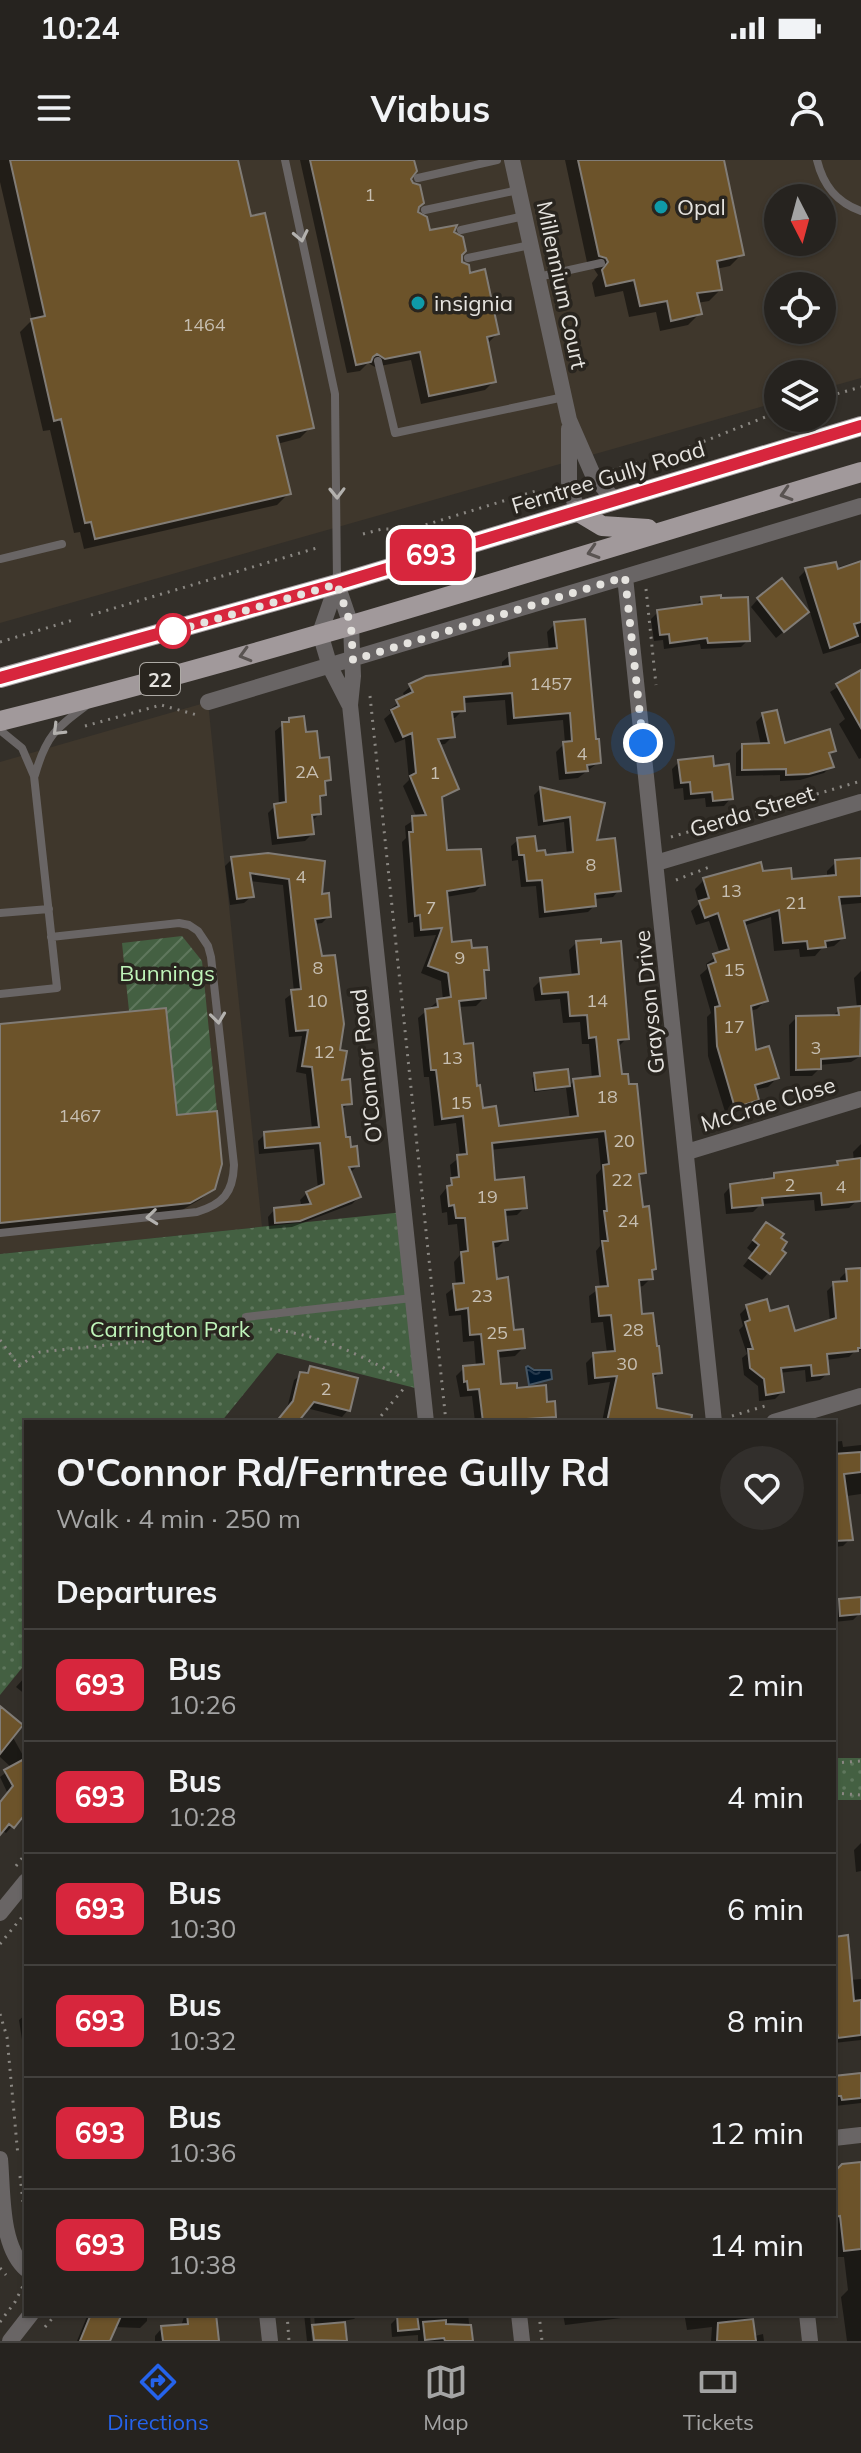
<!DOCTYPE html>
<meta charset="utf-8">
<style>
:root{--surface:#26231f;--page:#322f2c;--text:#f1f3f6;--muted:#a4a4a4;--line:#42403d;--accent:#2563eb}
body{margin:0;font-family:Mulish,sans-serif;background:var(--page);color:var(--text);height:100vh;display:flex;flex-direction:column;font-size:30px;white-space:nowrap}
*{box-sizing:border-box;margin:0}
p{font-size:26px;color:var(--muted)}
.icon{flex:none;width:44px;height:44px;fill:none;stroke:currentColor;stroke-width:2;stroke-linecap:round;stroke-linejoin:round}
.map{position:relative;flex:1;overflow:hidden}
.side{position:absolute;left:24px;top:1260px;width:812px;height:896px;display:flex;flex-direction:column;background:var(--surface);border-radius:0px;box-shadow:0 2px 6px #0004,0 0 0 2px var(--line)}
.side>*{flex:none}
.badge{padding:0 16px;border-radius:12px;font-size:28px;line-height:52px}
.needle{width:52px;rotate:174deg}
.tools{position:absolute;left:764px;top:24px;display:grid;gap:16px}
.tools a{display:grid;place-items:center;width:72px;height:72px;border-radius:50%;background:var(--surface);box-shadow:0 2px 6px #0004,0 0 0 2px var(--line);font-size:40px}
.you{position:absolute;width:40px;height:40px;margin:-20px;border:6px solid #fff;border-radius:50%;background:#1a73e8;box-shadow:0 0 0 12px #1a73e833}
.map>.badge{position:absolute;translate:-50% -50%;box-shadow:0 0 0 4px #fff}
h2{padding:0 32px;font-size:30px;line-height:72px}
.round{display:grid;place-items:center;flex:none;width:84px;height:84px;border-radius:42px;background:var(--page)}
.summary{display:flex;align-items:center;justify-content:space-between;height:136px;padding:0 32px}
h1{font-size:38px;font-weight:700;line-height:60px}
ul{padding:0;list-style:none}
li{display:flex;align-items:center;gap:24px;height:112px;padding:0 32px;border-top:2px solid var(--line)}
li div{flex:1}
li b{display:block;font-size:30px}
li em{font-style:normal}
li .badge{min-width:88px;font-weight:700;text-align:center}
.status{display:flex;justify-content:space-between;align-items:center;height:56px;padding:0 40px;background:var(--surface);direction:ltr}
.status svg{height:22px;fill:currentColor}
header{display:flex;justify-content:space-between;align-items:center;height:104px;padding:0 32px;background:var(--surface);font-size:36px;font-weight:700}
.tabs{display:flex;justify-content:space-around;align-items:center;height:112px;border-top:2px solid var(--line);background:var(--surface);font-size:22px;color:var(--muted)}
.tabs a{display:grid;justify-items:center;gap:4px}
.tabs .on{color:var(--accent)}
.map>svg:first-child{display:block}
</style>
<div class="status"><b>10:24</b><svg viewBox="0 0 49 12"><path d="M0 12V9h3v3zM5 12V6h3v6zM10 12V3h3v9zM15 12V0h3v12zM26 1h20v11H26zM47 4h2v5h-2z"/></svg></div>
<header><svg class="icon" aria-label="menu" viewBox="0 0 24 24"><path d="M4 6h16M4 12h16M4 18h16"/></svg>Viabus<svg class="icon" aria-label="person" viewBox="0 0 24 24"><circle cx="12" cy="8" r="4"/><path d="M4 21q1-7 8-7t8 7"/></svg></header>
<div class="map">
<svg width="861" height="2181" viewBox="0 0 861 2181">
<defs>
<pattern id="park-dots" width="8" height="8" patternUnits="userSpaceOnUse" patternTransform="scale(2)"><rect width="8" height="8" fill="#446042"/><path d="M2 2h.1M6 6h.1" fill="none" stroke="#5f775d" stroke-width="1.8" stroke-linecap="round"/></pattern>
<pattern id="garden-furrows" width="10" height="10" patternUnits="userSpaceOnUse" patternTransform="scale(2)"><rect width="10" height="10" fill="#446042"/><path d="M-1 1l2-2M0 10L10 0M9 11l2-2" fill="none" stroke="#5f775d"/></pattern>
<pattern id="water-ripples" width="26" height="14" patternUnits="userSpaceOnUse" patternTransform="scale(2)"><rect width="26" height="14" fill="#01182e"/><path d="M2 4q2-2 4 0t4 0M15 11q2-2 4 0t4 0" fill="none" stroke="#26394c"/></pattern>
</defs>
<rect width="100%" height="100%" fill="#332f29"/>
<path fill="#3f372c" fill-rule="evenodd" d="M0,0H861V218L822,229V214H778V242L0,463ZM778,38H822V82H778ZM778,126H822V170H778Z
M208,542L262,1067L0,1094V602Z"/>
<path fill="url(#park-dots)" d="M404,1052L423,1230L277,1193L221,1262H26V1503L0,1535V1094Z
M834,1598H861V1640H834Z"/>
<path fill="url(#garden-furrows)" d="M182,776L202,801L217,951L177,955L166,848L129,851L122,783Z"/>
<path fill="url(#water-ripples)" stroke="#455563" stroke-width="2" d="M528,1206L534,1210H551L552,1219L529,1225L526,1207Z"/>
<path fill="#0007" d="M0,0H236L249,59L311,267L300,278L277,284L288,334L277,345L84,389L80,372L74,373L50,270L43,271L20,172L32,160L0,22Z
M300,0H412L409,19L416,53L428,73L460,95V103L497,174L487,184L494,221L485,230L421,244L411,200L375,207L368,203L360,211L347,213Z
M565,0H722L742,94L730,106L716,109L720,130L709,141L697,143L700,153L688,165L660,171L656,152L629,157L623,131L595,137L592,123L598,115L594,109L588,107Z
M861,400V483L823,494L799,417L806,410L836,408Z
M702,439L720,440L748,480L741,487L701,489L700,484L664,489L663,480L654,481L651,459L658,452L695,446Z
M758,439L799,459L776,478L751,447Z
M555,464L599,602L578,618L559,620L556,592L565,583L563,560L507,565L505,540L463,543V550L455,558H451L453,576L445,584L438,585L457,629L440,640L445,692L483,724L475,732L446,737L450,784L470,790L487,809L482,814L484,838L476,846L458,847L462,886L481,950L497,968L570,959L566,928L534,932L532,918L535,915L566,912L568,927L574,921L592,919L589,884H582L580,862L563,863L560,839L535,841L533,828L541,820L572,817L569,790L577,782L627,878L619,886L620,916L643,1013L638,1018L654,1108L650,1112L651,1118L643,1126L638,1127L641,1156L660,1212L652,1220L655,1250L667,1262H602L610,1222L588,1225L586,1203L594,1195L607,1193L603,1162L591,1163L589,1136L600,1128L596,1091L600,1086L596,1015L601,1009L598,978L490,990L493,1022L525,1047L517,1055L503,1056L506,1079L498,1087L491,1088L495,1121L512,1172L523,1188L515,1196L496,1198L499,1226L515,1230L546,1244L554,1256L548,1262H475L472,1236L460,1237L456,1216L464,1208L476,1207L474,1181L463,1182L461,1155L449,1156L446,1134L456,1126L454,1102L460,1095L457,1064L448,1065L447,1052L442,1053L440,1036L452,1021L450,1005L460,997L456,963L434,966L429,917H424L418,858L438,841L443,840L441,821L421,813L436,775L414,777L413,762L408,763L402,682L406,678L405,666L417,658L403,626L409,620L405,579L395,583L384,559L391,553L389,550L405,538L403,533L411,526L502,509V502L510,495L549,491L547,472Z
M861,512V598L859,599L839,564L845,559L830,532Z
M763,555L784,586L834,590L828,596L831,606L824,613L800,620L780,621V615L736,616V593L743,586H761L756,562Z
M290,559L329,619L323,625L324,635L318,641L319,654L311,662L312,674L305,681L272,685L268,653L275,646L279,645L275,571Z
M679,602L712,608L731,638L724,646L706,647L705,638L684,640L683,628L674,629L672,609Z
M540,629L603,645L595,682L619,730L613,737L594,739V746L588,752L539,758L536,726L521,727L518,700L512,701L511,686L518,680L544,697L567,695L564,662L538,666L534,635Z
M268,695L320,736L329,756L322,763L314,764L338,892L340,923L350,943L341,950L344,980L357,1006L350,1013L359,1037L352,1044L292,1067L269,1069L268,1057L275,1049L302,1047L300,1040L307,1033L318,1029L314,989L259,994L258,981L265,974L312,969L306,914L296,912L302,876L289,877L285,839L294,832L283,725L249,721L252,736L244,743L230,745L225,706L232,699Z
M861,700V743L838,745L843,778L834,786L822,788L815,796L800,797L799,789L774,791L771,757L743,766L766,840L757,849L750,851L755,893L777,918L768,927L754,930L757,939L748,948L726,955L708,896L707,857L711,853L700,815L707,809L706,804L720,794L709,761L696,765L691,751L699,744L695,729L704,720L762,713L790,721L827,718V711L836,702Z
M861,811V896L851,902L819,905V909L812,916H790L789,865L796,858L832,857L839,850L857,848L854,818Z
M0,866L176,957L213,1028L201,1039L177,1053L0,1071Z
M861,984V1037L849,1048L815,1051L814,1040L761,1044L753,1052L726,1054L724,1034L731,1026L768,1021L775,1015L834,1008L838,1003L854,1001L853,992Z
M766,1064L769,1112L762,1120L743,1106L753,1093L747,1088Z
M861,1110V1190H856L849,1197L826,1200L827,1214L820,1220L806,1222L805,1210L779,1213L782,1232L775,1239L759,1241L758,1226L744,1215L742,1198L747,1194L739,1170L743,1166L740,1154L747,1147L765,1142L769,1154L794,1174L830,1162L827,1131L834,1124L841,1123L840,1118L847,1111Z
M311,1208L348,1250L342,1257L306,1248L295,1262H277L287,1249L294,1220Z
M842,1281L843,1287L861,1285V1334L847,1336L850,1379L843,1386L834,1387V1282Z
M834,1401L838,1441L859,1439L860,1453L853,1460L834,1462Z
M26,1516V1535L16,1527Z
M5,1563L26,1601V1644L21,1656L6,1673L2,1670L0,1672V1644L8,1634L0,1617L12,1608L0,1597V1568Z
M861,1683V1711L856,1712L854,1690Z
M834,1779L850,1820L861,1819V1880L834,1883Z
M26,1833V1905L19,1860L24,1856L22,1837Z
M861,1915V1943L835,1946L834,1918Z
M861,2004V2181H847L841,2137L848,2130L844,2097H837L834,2065V2012L838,2008Z
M88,2154H147V2161L140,2168L114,2167L108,2181H77Z
M185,2154H214L217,2181H155V2176L162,2168L181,2166Z
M304,2154H310L312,2181H307Z
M314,2154H359L354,2159L343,2161L345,2181H316Z
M430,2154H468L471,2181H418V2175L392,2177L391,2164L398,2157Z
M563,2154H653L565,2165Z
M689,2154H752L755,2176L763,2174L764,2181H711L712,2167L687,2170L685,2158Z"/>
<path fill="#6c532a" stroke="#817c76" stroke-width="2" d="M10,0H238L251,56L265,53L314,268L277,276L291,334L95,379L91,362L85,363L61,259L54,261L31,159L45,156Z
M310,0H414L417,11L411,19L413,23L420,25L424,43L419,47L418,52L427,57L430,70L457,65L454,72L463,77L466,91L462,95V102L469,105L470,113L485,109L499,174L487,177L496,222L429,236L420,192L385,199L377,194L373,197L371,202L356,205Z
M578,0H724L744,95L717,101L722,130L697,133L702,154L671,161L667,141L640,146L634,120L606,126L602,110L608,102L606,98L599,96Z
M861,401V462L854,464L858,476L830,488L805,408L836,402L838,409Z
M782,418L809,452L784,472L757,438Z
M721,435V438L748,437L750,481L708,483L707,478L670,483L669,474L660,475L657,450L702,444L701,437Z
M585,459L596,579H599L601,603L587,605L588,611L566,613L563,582L572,581L570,553L514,558L512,533L464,537L465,551L452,552L455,577L438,579L459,629L442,637L447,690L481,689L485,725L447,731L452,782L471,780L472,788L487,787L489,810H484L486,838L459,841L464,884L473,883L477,926L480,925L483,948L496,946L499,966L578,956L573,919L600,916L596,877L589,878L587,855L570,856L568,832L542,834L540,818L579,814L576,781L601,779V783L621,781L629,879L618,880L622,914H628L629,924H637L646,1013L639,1014L643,1047L649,1046L656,1109L652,1110L653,1119L639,1120L642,1154L653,1153L657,1186H659L662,1213L653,1214L657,1248L692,1255L691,1262H607L617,1216L595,1218L593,1193L615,1191L611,1155L599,1156L596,1127L608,1126L602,1081H608L604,1051H607L603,1005L609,1004L605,971L492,983L495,1020L524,1017L527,1048L505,1050L508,1080L493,1082L497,1119L508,1117L514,1170L523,1169L525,1188L498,1191L501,1224L517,1223V1228L546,1225L547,1242L555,1241L556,1257L483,1262L479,1229L468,1230L467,1221L464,1222L463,1206L484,1204L481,1174L470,1175L468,1148L456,1150L453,1124L464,1123L461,1092L468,1091L465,1058H456L454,1045L449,1046L447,1026L452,1025L451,1018L459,1017L457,995L467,994L463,956L442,959L436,910H431L425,849L438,847L437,839L451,837L448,813L428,806L442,768L421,770L420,755L415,756L409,672H413L412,656L426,655L410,616L416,613L412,573L403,577L391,550L399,546L396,540L413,532L409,524L426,516L510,506L509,493L557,488L554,462Z
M861,510V568L836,524Z
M777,550L785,583L830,569L836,591L829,593L834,607L809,614L786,615V609L742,610V584L769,583L762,553Z
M304,556L306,572L317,571L320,598L329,597L331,620L325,621L326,635L320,636L321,654L312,655L314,674L278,678L274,644L286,642L282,562H289V558Z
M713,596L714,606L729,604L733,639L713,641L712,632L691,634L690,622L681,623L678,600Z
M540,627L605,643L597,680L615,678L621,731L595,734L596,746L545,752L542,720L527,721L524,695H519L517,678L535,676L537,691L545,690L546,695L573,692L570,657L544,661Z
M268,693L325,701L322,734L329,733L331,757L315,759L322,796L335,795L344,864L340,890L347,891L342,920L350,919L352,944L342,945L346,977H350L351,987L357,986L359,1006L349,1007L361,1037L300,1061L275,1063L274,1048L311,1044L306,1032L324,1024L320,983L265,988L264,972L319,967L312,907L302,906L308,870L296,871L291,830L301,829L289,719L250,713L254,737L237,739L231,697Z
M861,698V736L839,737L845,778L825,781L826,787L808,789L807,781L783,783L779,750L744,761L768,841L751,846L756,890L769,886L779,918L755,925L759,940L735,948L717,886L715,847L720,846L708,805L716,802L713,794L729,789L718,753L705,758L699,741L709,738L703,718L761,702L763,711L791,708L792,719L836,715L835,700Z
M861,846L860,896L821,899V909L796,910V856L839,855L838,848Z
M166,848L177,955L217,951L222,1004L215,1029L190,1043L0,1063V864Z
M568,909L570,926L536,930L534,913Z
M861,998V1041L822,1045L821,1033L762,1038L763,1045L732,1048L730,1024L774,1018V1013L838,1005L837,1001Z
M766,1062L784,1074L781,1078L787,1082L782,1090L786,1093L770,1114L749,1098L759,1085L753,1080Z
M861,1108V1188H858V1191L827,1194L829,1214L812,1216L811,1205L781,1208L784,1232L766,1235L764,1219L750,1208L748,1189H753L745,1162L750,1160L746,1145L767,1139L770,1151L788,1146L795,1171L836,1158L833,1122L847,1121L846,1109Z
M310,1206L358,1218L350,1251L314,1242L298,1262H276L293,1241L300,1212L308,1213Z
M861,1292V1312L844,1314L853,1380L834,1381V1294Z
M861,1437V1454L840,1456L839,1439Z
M0,1546L23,1565L0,1594Z
M26,1598V1653L14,1668L9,1664L0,1675V1642L13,1626L4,1610Z
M848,1775L854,1841L861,1840V1875L838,1878L834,1858V1777Z
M861,1913V1938L842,1940L841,1936H834V1916Z
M861,2002V2089L844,2091L840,2056L834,2057V2027L837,2026L835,2011L842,2004Z
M91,2154H122L110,2181H80Z
M187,2154H216L219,2181H163L161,2166L188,2164Z
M397,2154H417L419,2169L398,2171Z
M753,2159L756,2181H717L718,2163Z
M446,2160V2164L471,2165L473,2181H445L444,2178L425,2180L423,2162Z
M345,2162L347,2181L314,2180L312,2165Z"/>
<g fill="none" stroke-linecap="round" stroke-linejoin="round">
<path stroke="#8a8782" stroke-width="3" stroke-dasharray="2 6" stroke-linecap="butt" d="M822,238L861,227
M612,310L677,292L778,252
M363,374L382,369H412L539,330
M646,429L656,525
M91,455L320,387
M0,482L73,460
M370,536L446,1262
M85,566L161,545L197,555
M671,677L861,621
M676,720L712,706
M701,968L715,963
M270,1169C326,1176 355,1194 404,1218
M0,1180L19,1206L40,1192L243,1171
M732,1256L765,1246
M376,1262L405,1227
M834,1603L861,1601
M834,1633L861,1635
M16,1706L26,1693
M0,1784L26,1752
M0,1854L7,1877L18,1996
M20,2016L26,2068
M0,2108L6,2115
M287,2154L289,2181
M539,2154L542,2181
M0,2162L15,2142L23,2126
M45,2167L56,2154"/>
<path stroke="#696565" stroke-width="8" d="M285,0L335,234L337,422
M817,0C823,25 836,42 861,51
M418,18L497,0
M425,50L518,30
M461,70L524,56
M468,98L530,85
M538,117L601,103
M378,201L395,273L564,237
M0,399L62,384
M0,570L22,588L34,616L57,828L0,834
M35,615C46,576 55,569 87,545
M0,753L49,749
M0,1073L197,1052C223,1044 233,1033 234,1005L211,797L208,786L198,771L189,765L179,763L51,777
M246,1157L412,1138"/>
<path stroke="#696565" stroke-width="16" d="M512,0L569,260L593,315L614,340
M569,269V322L577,351
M625,417L714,1262
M337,424L351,465L353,516L350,545L426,1262
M337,424L320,473L330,507L349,544
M208,542L861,346
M656,703L861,642
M687,992L861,939
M774,1262L861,1236
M0,1753L26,1721
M834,1978L861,1975
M0,1999C3,2032 0,2086 26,2109
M267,2154L270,2181
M519,2154L522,2181
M807,2154L810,2181
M10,2181L31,2154"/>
<path stroke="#a1999b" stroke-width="20" d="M577,351L602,366L648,369
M0,518L337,424L861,266
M0,561C290,489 575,397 861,312"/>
</g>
<defs><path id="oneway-chevron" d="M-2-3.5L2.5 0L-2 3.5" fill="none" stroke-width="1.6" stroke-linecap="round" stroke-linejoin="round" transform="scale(2)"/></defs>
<g stroke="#b3b1ae">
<use href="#oneway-chevron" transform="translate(301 76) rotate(78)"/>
<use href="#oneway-chevron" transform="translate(337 333) rotate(89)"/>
<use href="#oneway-chevron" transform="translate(58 570) rotate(135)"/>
<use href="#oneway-chevron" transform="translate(218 858) rotate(83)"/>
<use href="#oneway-chevron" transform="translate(152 1057) rotate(174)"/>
</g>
<g stroke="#595351">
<use href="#oneway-chevron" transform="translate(786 334) rotate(163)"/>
<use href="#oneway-chevron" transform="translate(593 392) rotate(163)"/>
<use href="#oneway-chevron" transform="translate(245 495) rotate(164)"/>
</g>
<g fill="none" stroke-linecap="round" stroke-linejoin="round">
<defs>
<path id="line" d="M0,518L337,424L861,266"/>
</defs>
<use href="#line" stroke="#fff" stroke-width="18"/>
<use href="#line" stroke="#d7263d" stroke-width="12"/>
<path stroke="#e5e3df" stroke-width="8" stroke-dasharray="0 14.4" d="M173,471L168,473L337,424L351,465L353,500L625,417L643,583"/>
</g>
<g fill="#0f9aa8" stroke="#29251f" stroke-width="3">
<circle cx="661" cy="47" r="8"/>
<circle cx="418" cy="143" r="8"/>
</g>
<circle fill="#fff" stroke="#d7263d" stroke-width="4" cx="173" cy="471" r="16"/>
<g text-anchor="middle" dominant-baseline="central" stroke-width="7" stroke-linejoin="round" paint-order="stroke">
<g font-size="18" fill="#c7bfb2">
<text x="370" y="34">1</text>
<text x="204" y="164">1464</text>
<text x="551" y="523">1457</text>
<text x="582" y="593">4</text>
<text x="307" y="611">2A</text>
<text x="435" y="612">1</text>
<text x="591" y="704">8</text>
<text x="301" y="716">4</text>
<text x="731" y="730">13</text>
<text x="796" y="742">21</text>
<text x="431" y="747">7</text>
<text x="460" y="797">9</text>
<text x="318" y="807">8</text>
<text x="734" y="809">15</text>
<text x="317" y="840">10</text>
<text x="597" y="840">14</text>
<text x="734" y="866">17</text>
<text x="816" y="887">3</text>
<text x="324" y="891">12</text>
<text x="452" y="897">13</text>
<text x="607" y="936">18</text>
<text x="461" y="942">15</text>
<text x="80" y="955">1467</text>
<text x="624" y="980">20</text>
<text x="622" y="1019">22</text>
<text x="790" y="1024">2</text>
<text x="841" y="1026">4</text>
<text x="487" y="1036">19</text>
<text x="628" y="1060">24</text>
<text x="482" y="1135">23</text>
<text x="633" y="1169">28</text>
<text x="497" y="1172">25</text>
<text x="627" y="1203">30</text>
<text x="326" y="1228">2</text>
</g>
<rect fill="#29251f" stroke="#adaaa5" stroke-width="2" x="140" y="503" width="40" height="32" rx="6"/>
<g font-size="20" font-weight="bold" fill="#e5e3df">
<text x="160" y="519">22</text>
</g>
<g font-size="22" fill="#e5e3df" stroke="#29251f" text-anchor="start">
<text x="677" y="47">Opal</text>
<text x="434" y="143">insignia</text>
</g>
<g font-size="22" fill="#e5e3df" stroke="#29251f">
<text transform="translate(562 125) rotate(78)">Millennium Court</text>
<text transform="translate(608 317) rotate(-17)">Ferntree Gully Road</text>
<text transform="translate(752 651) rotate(-17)">Gerda Street</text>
<text transform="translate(649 842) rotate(-96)">Grayson Drive</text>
<text transform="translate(366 906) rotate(-96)">O'Connor Road</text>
<text transform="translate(768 944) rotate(-17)">McCrae Close</text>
</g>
<g font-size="22" fill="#bef4b9" stroke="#29251f">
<text x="167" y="813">Bunnings</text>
<text x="170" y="1169">Carrington Park</text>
</g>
</g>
</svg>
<div class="tools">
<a><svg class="needle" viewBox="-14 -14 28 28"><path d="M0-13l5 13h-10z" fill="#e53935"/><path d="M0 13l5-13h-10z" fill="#a4a4a4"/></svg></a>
<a><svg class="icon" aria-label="locate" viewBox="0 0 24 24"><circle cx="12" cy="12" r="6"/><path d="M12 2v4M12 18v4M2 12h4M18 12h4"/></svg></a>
<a><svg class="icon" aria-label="layers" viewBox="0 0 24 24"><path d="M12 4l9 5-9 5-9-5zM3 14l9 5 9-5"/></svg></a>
</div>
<div class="you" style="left:643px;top:583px"></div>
<b class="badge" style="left:431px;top:395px;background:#d7263d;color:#fff">693</b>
<section class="side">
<div class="summary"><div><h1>O'Connor Rd/Ferntree Gully Rd</h1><p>Walk · 4 min · 250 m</p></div><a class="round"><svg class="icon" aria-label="heart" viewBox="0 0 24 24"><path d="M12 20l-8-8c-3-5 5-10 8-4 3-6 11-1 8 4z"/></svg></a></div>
<h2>Departures</h2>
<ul>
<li><span class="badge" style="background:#d7263d;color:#fff">693</span><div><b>Bus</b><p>10:26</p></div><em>2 min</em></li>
<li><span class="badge" style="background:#d7263d;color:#fff">693</span><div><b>Bus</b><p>10:28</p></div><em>4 min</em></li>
<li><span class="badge" style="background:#d7263d;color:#fff">693</span><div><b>Bus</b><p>10:30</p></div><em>6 min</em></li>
<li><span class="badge" style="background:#d7263d;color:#fff">693</span><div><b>Bus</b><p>10:32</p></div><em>8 min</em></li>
<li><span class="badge" style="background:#d7263d;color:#fff">693</span><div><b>Bus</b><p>10:36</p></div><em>12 min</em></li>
<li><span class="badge" style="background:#d7263d;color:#fff">693</span><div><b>Bus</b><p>10:38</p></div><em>14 min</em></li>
</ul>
</section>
</div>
<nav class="tabs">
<a class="on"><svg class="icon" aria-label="directions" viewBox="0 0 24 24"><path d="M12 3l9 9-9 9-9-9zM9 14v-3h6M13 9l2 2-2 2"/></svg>Directions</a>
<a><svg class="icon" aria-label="map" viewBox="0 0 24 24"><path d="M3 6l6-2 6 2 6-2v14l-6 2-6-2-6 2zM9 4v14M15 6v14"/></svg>Map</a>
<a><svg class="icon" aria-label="tickets" viewBox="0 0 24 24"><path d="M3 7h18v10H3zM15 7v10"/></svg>Tickets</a>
</nav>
